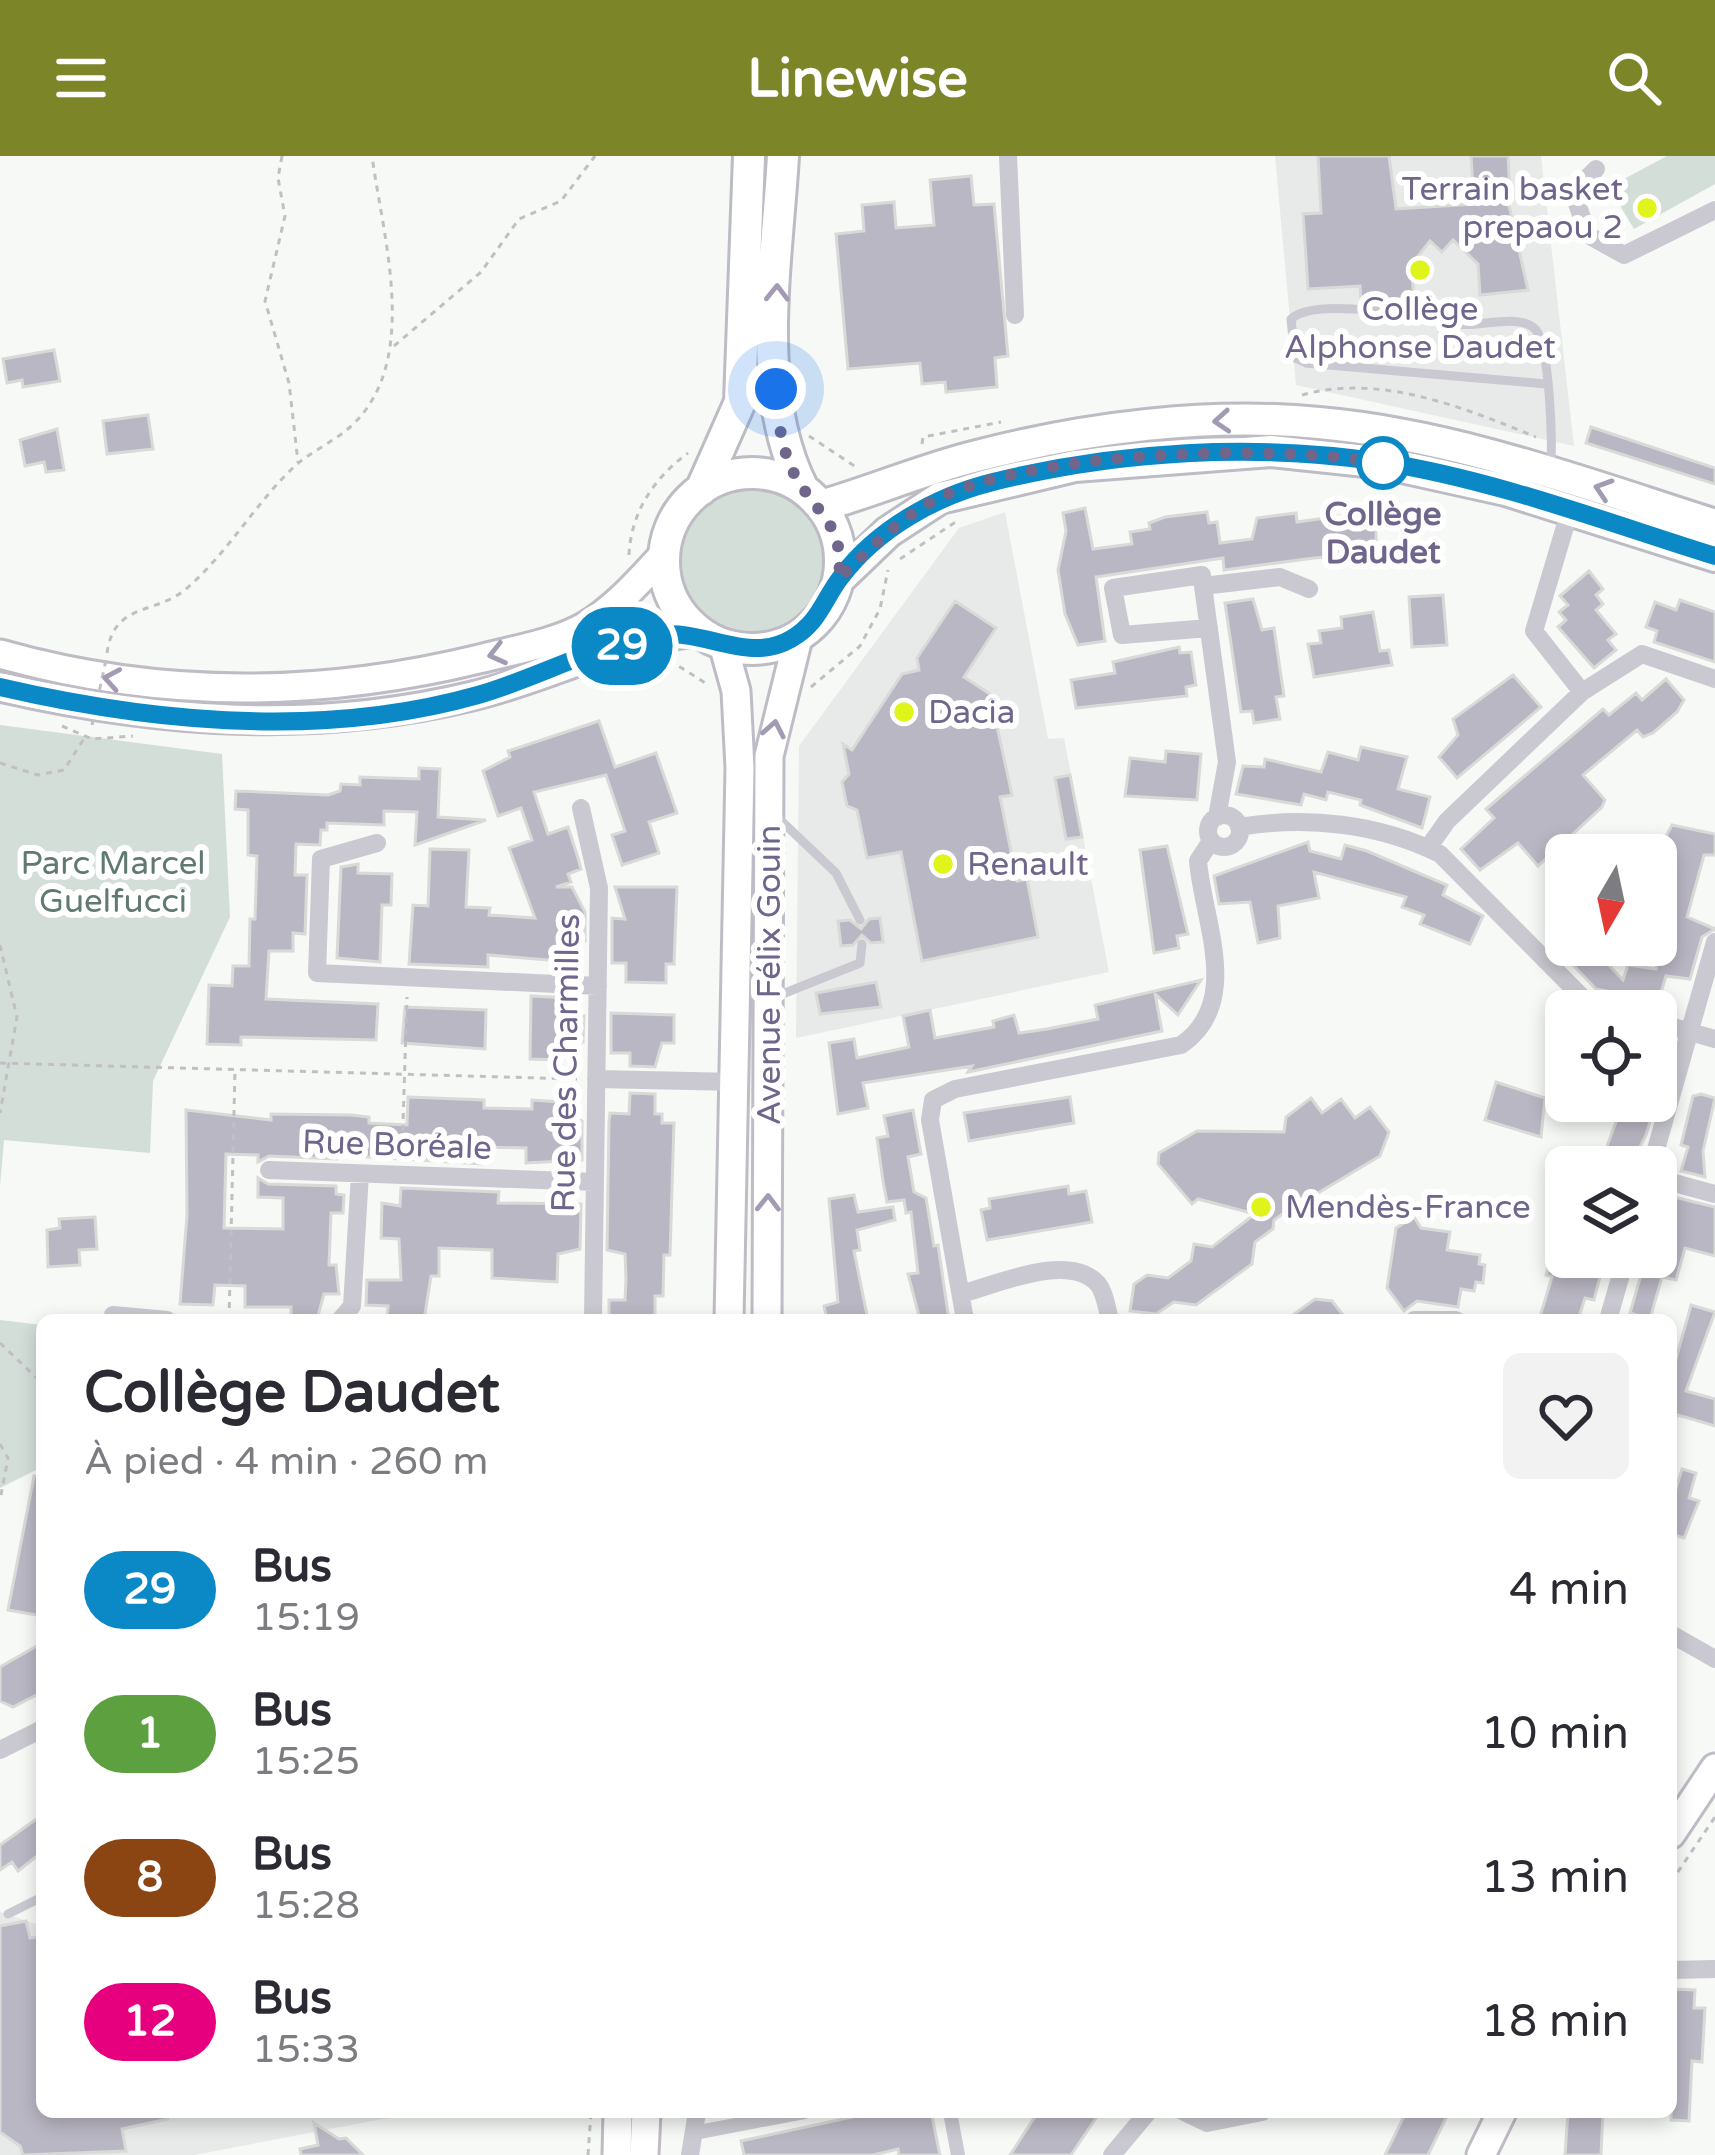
<!DOCTYPE html>
<html lang="fr">
<meta charset="utf-8">
<style>
:root{--surface:#fff;--page:#f2f2f3;--text:#2b2b33;--muted:#7c7c81;--accent:#7c8528}
body{margin:0;font-family:"Varela Round",sans-serif;background:var(--page);color:var(--text);height:100vh;display:flex;flex-direction:column;font-size:45px;white-space:nowrap}
*{box-sizing:border-box;margin:0}
p{font-size:39px;color:var(--muted)}
.icon{flex:none;width:66px;height:66px;fill:none;stroke:currentColor;stroke-width:2;stroke-linecap:round;stroke-linejoin:round}
.map{position:relative;flex:1;overflow:hidden}
.drawer{position:absolute;left:36px;top:1158px;width:1641px;height:804px;display:flex;flex-direction:column;background:var(--surface);border-radius:18px;box-shadow:0 6px 18px #0003}
.drawer>*{flex:none}
.badge{padding:0 24px;border-radius:39px;font-size:42px;line-height:78px}
.needle{width:78px;rotate:189deg}
.fabs{position:absolute;left:1545px;top:678px;display:grid;gap:24px}
.fabs a{display:grid;place-items:center;width:132px;height:132px;border-radius:18px;background:var(--surface);box-shadow:0 6px 18px #0003;font-size:60px}
.you{position:absolute;width:60px;height:60px;margin:-30px;border:9px solid #fff;border-radius:50%;background:#1a73e8;box-shadow:0 0 0 18px #1a73e833}
.map>.badge{position:absolute;translate:-50% -50%;box-shadow:0 0 0 6px #fff}
.round{display:grid;place-items:center;flex:none;width:126px;height:126px;border-radius:18px;background:var(--page)}
.overview{display:flex;align-items:center;justify-content:space-between;height:204px;padding:0 48px}
h1{font-size:57px;font-weight:700;line-height:90px}
ul{padding:0;list-style:none}
li{display:flex;align-items:center;gap:36px;height:144px;padding:0 48px}
li div{flex:1}
li b{display:block;font-size:45px}
li em{font-style:normal}
li .badge{min-width:132px;font-weight:700;text-align:center}
header{display:flex;justify-content:space-between;align-items:center;height:156px;padding:0 48px;background:var(--accent);color:#fff;font-size:54px;font-weight:700}
.map>svg:first-child{display:block}
</style>
<header><svg class="icon" aria-label="menu" viewBox="0 0 24 24"><path d="M4 6h16M4 12h16M4 18h16"/></svg>Linewise<svg class="icon" aria-label="search" viewBox="0 0 24 24"><circle cx="10" cy="10" r="6"/><path d="M15 15l6 6"/></svg></header>
<div class="map">
<svg width="1715" height="1999" viewBox="0 0 1715 1999">
<rect width="100%" height="100%" fill="#f6f9f6"/>
<path fill="#e7eae9" d="M1275,0H1541L1574,290L1296,229Z
M1005,356L1048,583L1064,582L1109,816L796,882L799,590L959,372Z
M0,1756L42,1770V1956H419L194,1999H0Z"/>
<path fill="#d4ded9" d="M1667,0H1715V28L1634,73L1609,31Z
M676 404a75 75 0 1 1 150 0a75 75 0 1 1-150 0Z
M0,569L222,598L230,761L153,925L150,997L4,984L0,1030Z
M0,1164L42,1169V1311L0,1332Z"/>
<path fill="#bab7c4" stroke="#d8dad8" stroke-width="3" d="M1318,0H1389L1396,53L1474,48L1471,0H1508L1510,36H1506L1528,134L1480,139L1478,108L1453,84L1442,96L1430,85L1411,109L1414,142L1361,145L1360,130L1308,133L1303,58L1321,57Z
M971,20L974,49L994,48L1008,200L995,202L997,231L946,236L945,226L922,228L920,207L848,213L836,78L864,75L862,49L894,46L896,72L934,69L930,24Z
M54,194L60,225L23,231L22,224L7,227L3,203Z
M148,259L153,293L107,298L103,265Z
M1591,271L1715,312V328L1586,287Z
M57,273L64,314L46,316L44,306L25,310L20,284Z
M1085,352L1093,393L1132,388L1130,376L1150,373L1149,367L1165,361L1207,356L1209,367L1217,366L1220,387L1252,383L1257,362L1296,357L1297,366L1354,358L1356,373L1376,370V401L1327,408L1326,401L1314,402L1224,414L1223,402L1096,421L1105,485L1078,489L1065,458L1058,414L1066,375L1063,357Z
M1589,415L1603,433L1596,439L1603,448L1596,454L1616,478L1608,484L1616,494L1594,512L1558,471L1566,464L1559,456L1568,449L1560,440Z
M1443,439L1447,489L1412,491L1409,441Z
M1253,443L1262,474L1274,472L1284,540L1276,541L1280,563L1254,567L1252,555L1241,556L1225,447Z
M1680,444L1715,456V506L1654,486L1657,475L1646,471L1655,446L1676,454Z
M955,445L996,472L964,521L990,538L1012,639L1000,641L1017,725L1027,723L1038,781L922,805L901,696L867,702L857,654L847,650L842,626L849,618L843,588L852,594L902,518L919,514L917,502Z
M1373,456L1380,495L1389,494L1392,509L1314,521L1308,488L1321,487L1319,475L1342,472L1341,461Z
M1179,491L1180,497L1191,496L1196,529L1186,531L1187,540L1076,552L1071,524L1115,517L1113,506Z
M1513,519L1541,551L1457,622L1439,601L1458,579L1453,563Z
M1666,523L1684,544L1677,556L1653,577L1643,581L1637,574L1583,619L1605,644L1602,651L1538,710L1518,687L1480,714L1461,693L1494,662L1486,653L1603,553L1609,559L1636,537L1642,544Z
M599,565L615,611L656,597L677,657L649,666L659,697L622,709L612,679L625,675L606,619L534,636L548,678L568,671L578,702L581,713L568,718L571,726L556,731H572L585,756V785H575L572,806L488,799V811L409,808L413,749L428,750L430,693L469,694L466,751L490,752L489,759L535,762L509,692L532,684L521,652L498,660L483,615L510,601L508,595Z
M1361,591L1407,601L1398,633L1430,641L1422,672L1360,649L1361,644L1328,636L1326,644L1304,638L1301,649L1236,638L1243,610L1264,611L1265,603L1321,616L1328,596L1358,604Z
M1166,595L1201,598L1197,644L1125,640L1130,602L1165,606Z
M419,612L440,613L438,661L486,664L415,689L417,656L384,655V669L327,667V674H321L320,689L296,688L295,719H307L305,778L293,777V795H269L266,843L378,848L376,884L241,881V889L207,888L209,829L232,830L233,810H249L250,763H255L257,700L248,699V654L235,653L236,635L328,639L340,635L341,628L360,629V621L419,623Z
M1070,619L1082,681L1066,683L1055,622Z
M1672,669L1715,678V699H1704L1687,761L1715,773L1702,781L1690,823L1666,820L1656,853L1650,855L1631,849L1632,840L1596,833L1554,789H1590L1623,824L1628,809L1656,813V699Z
M1308,686L1310,695L1341,703L1345,689L1367,695L1447,729L1443,739L1483,760L1470,788L1420,768L1424,759L1402,751L1406,741L1314,716L1319,742L1278,750L1280,782L1258,787L1250,746L1219,748L1214,720Z
M1167,690L1188,778L1177,780L1179,792L1154,797L1140,694Z
M358,708V717L392,718L391,749H382L380,806L337,802L341,711Z
M615,731H677L674,808H666V827L626,826V807H612V762L625,763Z
M880,762L883,786L871,787L862,779L853,789L841,790L838,765L850,764L861,773L869,763Z
M1201,824L1178,859L1155,838L1162,875L968,916L972,910L863,927L868,952L838,958L829,887L854,883L857,902L909,891L903,860L930,854L935,882L994,871L993,865L1014,859L1019,877L1047,873L1098,863L1095,849Z
M876,826L881,851L820,858L816,837Z
M531,840L570,842L569,859L584,860L583,886L559,892L558,904L530,903Z
M405,851L486,854L485,893L402,887Z
M611,857L674,859V887H662L655,911L630,910V897H611Z
M1496,926L1545,942L1541,981L1485,964Z
M630,937L655,938V958H662V967H674L670,1099H664L663,1140H655V1164H609V1144H625L626,1123L625,1098L607,1094L609,966L610,957L629,958Z
M1701,938L1715,942L1703,995L1705,1021L1681,1015L1688,991L1681,989L1693,940Z
M408,941L484,944V952L532,953V944L562,946V958L582,965V1004L526,1007V992L482,991V1008L338,999L337,1003L269,1000L258,1006V999L226,998L224,1072L283,1073V1042L258,1041V1022L268,1028L336,1030V1038L344,1039L343,1057H331L329,1109H336L339,1138H324L317,1163H291V1151H245V1130L215,1129L213,1149L180,1148L187,1059L186,954L271,964V958L351,959L369,961V967L407,969Z
M1070,941L1074,967L969,985L964,957Z
M1311,942L1322,957L1341,943L1355,962L1370,951L1389,976L1380,1000L1313,1040L1312,1051L1296,1048L1274,1064L1273,1073L1255,1086L1252,1108L1196,1149L1174,1146L1156,1158L1130,1155L1134,1128L1147,1119L1168,1122L1191,1105L1194,1088L1212,1091L1255,1058L1198,1043L1192,1048L1158,1008L1159,997L1197,975L1284,976L1286,961Z
M1624,945H1656L1646,979L1630,1011H1599Z
M913,954L921,998L908,1001L914,1036L926,1042L934,1090L938,1089L949,1164H920L908,1118L918,1117L911,1056L906,1057L904,1044L887,1046L883,1025L877,982L888,980L884,960Z
M1068,1030L1069,1038L1086,1035L1092,1066L987,1084L981,1054L990,1052L989,1043Z
M401,1032L499,1036L498,1047L581,1048L580,1093L558,1098L557,1126L492,1122V1094L439,1092V1120H431L424,1164H387L388,1150L366,1149L367,1124H401L399,1083L381,1082L382,1047L400,1050Z
M854,1039L858,1056L893,1051L895,1064L857,1074L860,1094L854,1095L868,1164H827L824,1150L838,1146L829,1043Z
M1674,1041L1715,1051V1100L1685,1092L1676,1124L1662,1121L1650,1163L1630,1157L1646,1101H1656V1065L1667,1068Z
M95,1061L97,1093L79,1094L80,1109L48,1111L47,1074L60,1072L59,1063Z
M1414,1061L1421,1072L1450,1076L1447,1094L1480,1099L1479,1108L1485,1109L1483,1127L1476,1126L1474,1135L1461,1133L1458,1151L1417,1145L1404,1155L1387,1132L1396,1072Z
M1580,1101H1605L1594,1144L1585,1142L1578,1164H1539L1552,1121L1546,1119L1551,1102L1578,1109Z
M1315,1143L1332,1145L1347,1164H1286Z
M1691,1149L1715,1156L1686,1235L1715,1243V1270L1678,1259L1671,1269V1221Z
M1682,1313L1696,1317L1689,1342L1699,1345L1684,1382L1671,1378V1349Z
M34,1320L42,1321V1460L8,1454Z
M42,1487V1536L13,1551L0,1545V1511Z
M42,1659V1696L18,1715L12,1706L0,1714V1689Z
M26,1765L30,1782L42,1780V1956H167L168,1963L122,1973L126,1995L23,1999L20,1990L0,1976V1770Z
M1671,1833L1695,1834L1694,1852H1705L1702,1906L1692,1905L1689,1965L1671,1964Z
M875,1956H931L940,1999H899L898,1993L873,1999H744L741,1985Z
M1038,1956H1100L1071,1999H1010Z
M1406,1956H1449L1428,1999H1385Z
M1568,1956H1603L1601,1999H1565Z
M314,1967L339,1983L346,1982L363,1999H301L300,1993L318,1989Z"/>
<g fill="none" stroke-linecap="round" stroke-linejoin="round">
<defs>
<path id="secondary" d="M723,488L736,535L740,612L729,1164
M0,498C159,543 319,542 479,503C513,494 553,488 584,471C616,452 640,424 665,397
M0,531C157,567 315,578 472,540C550,522 619,481 701,476
M767,1164L769,600L799,478
M1671,1678L1715,1612
M617,1999L618,1956
M644,1999L646,1956
M1481,1999L1502,1956"/>
<path id="primary" d="M783,0C777,106 753,235 803,333
M664 405a88 88 0 1 1 176 0a88 88 0 1 1-176 0Z
M701,334L740,246L749,0
M821,350C873,335 924,313 977,300C1085,272 1208,256 1319,267C1455,279 1586,328 1715,369
M839,423L888,376L940,342L1075,310L1271,295L1384,307L1506,334L1715,400"/>
</defs>
<use href="#secondary" stroke="#bfbcc6" stroke-width="33"/>
<use href="#primary" stroke="#bdbbc3" stroke-width="36"/>
<path stroke="#c1bfc4" stroke-width="3" stroke-dasharray="6 6" stroke-linecap="butt" d="M282,0L278,22L285,60L265,145L289,227L298,306
M394,190L481,116L519,63L561,45L595,0
M1302,239C1380,217 1465,252 1536,281
M809,280L856,311
M922,288L923,281L1001,266
M629,399C631,356 654,322 688,297
M900,403L957,365
M107,497C114,446 155,459 186,433C228,397 256,346 296,309C312,295 333,286 349,272C422,208 383,83 372,0
M669,504L707,528
M811,531L860,490L880,453L888,414
M62,570L92,583L133,580
M0,607L38,619L64,614L85,581
M0,789L17,861L0,957
M0,907L577,923
M402,999L407,841
M229,1164L235,914
M0,1187L42,1227
M0,1288L8,1302L0,1344
M1671,1726L1715,1661
M588,1999L591,1956"/>
<path stroke="#cac8d0" stroke-width="9" d="M1546,228L1306,207L1295,202L1291,163C1318,139 1420,163 1456,168C1478,172 1521,156 1536,174C1549,190 1554,291 1550,313
M774,658L836,717L860,764
M775,841L860,807L862,788
M8,1758L42,1741"/>
<path stroke="#cac8d0" stroke-width="14" d="M950,1956L958,1999
M694,1977L804,1956"/>
<path stroke="#cac8d0" stroke-width="18" d="M1008,0L1015,159
M1596,13L1573,36L1588,79L1624,99L1715,54
M1203,430L1202,419L1113,432L1122,479L1209,472
M1203,430L1227,606L1217,661
M1203,430L1280,421L1309,433
M1582,536L1642,498L1715,523
M581,652L599,732L593,1164
M1208 675a16 16 0 1 1 32 0a16 16 0 1 1-32 0Z
M1239,671C1306,660 1378,667 1440,698L1585,844L1619,855
M377,687L321,703L317,817L598,830
M1428,692L1447,665L1582,536L1534,475L1570,354
M1656,866L1715,883
M596,923L737,926
M1651,1011L1715,786
M269,1014L595,1026
M1656,1022L1715,1038
M961,1138C996,1129 1069,1095 1098,1128C1105,1137 1107,1153 1110,1164
M113,1159L167,1164
M340,1164L352,1150L360,1018
M965,1164L930,964L933,944L955,933L1181,889C1243,847 1203,765 1198,705L1211,685
M1414,1164H1456
M1608,1164L1626,1101
M1671,1478L1715,1503
M0,1594L42,1573
M1671,1814L1715,1813
M1184,1956L1207,1967L1262,1956
M690,1999L697,1956
M1112,1999L1148,1956"/>
<use href="#secondary" stroke="#fff" stroke-width="27"/>
<use href="#primary" stroke="#fff" stroke-width="30"/>
<path stroke="#c1bfc4" stroke-width="3" stroke-dasharray="6 6" stroke-linecap="butt" d="M92,569L107,499"/>
</g>
<defs><path id="oneway-chevron" d="M-2-3.5L2.5 0L-2 3.5" fill="none" stroke-width="1.6" stroke-linecap="round" stroke-linejoin="round" transform="scale(3)"/></defs>
<g stroke="#a29bb3">
<use href="#oneway-chevron" transform="translate(777 137) rotate(-89)"/>
<use href="#oneway-chevron" transform="translate(1222 265) rotate(176)"/>
<use href="#oneway-chevron" transform="translate(1603 333) rotate(-162)"/>
<use href="#oneway-chevron" transform="translate(497 498) rotate(166)"/>
<use href="#oneway-chevron" transform="translate(112 523) rotate(-170)"/>
<use href="#oneway-chevron" transform="translate(774 573) rotate(-79)"/>
<use href="#oneway-chevron" transform="translate(768 1047) rotate(-89)"/>
</g>
<g fill="none" stroke-linecap="round" stroke-linejoin="round">
<defs>
<path id="line" d="M0,531C155,567 323,583 478,539C538,522 598,487 660,479C705,473 748,508 791,483C820,466 823,444 841,421C877,373 936,340 993,326C1118,295 1254,287 1382,306C1495,324 1606,366 1715,400"/>
</defs>
<use href="#line" stroke="#fff" stroke-width="27"/>
<use href="#line" stroke="#0b89c6" stroke-width="18"/>
<path stroke="#70658a" stroke-width="12" stroke-dasharray="0 21.6" d="M776,233C778,267 782,302 802,331C827,367 843,373 839,423C869,394 900,361 939,342C1040,294 1277,288 1383,307"/>
</g>
<g fill="#dff41b" stroke="#fff" stroke-width="4.5">
<circle cx="1647" cy="52" r="12"/>
<circle cx="1420" cy="114" r="12"/>
<circle cx="904" cy="556" r="12"/>
<circle cx="943" cy="708" r="12"/>
<circle cx="1261" cy="1051" r="12"/>
</g>
<circle fill="#fff" stroke="#0b89c6" stroke-width="6" cx="1383" cy="307" r="24"/>
<g text-anchor="middle" dominant-baseline="central" stroke-width="12" stroke-linejoin="round" paint-order="stroke">
<g font-size="33" fill="#70658a" stroke="#fff" text-anchor="start">
<text x="1623" y="33" text-anchor="end">Terrain basket<tspan x="1623" dy="38">prepaou 2</tspan></text>
<text x="1420" y="153" text-anchor="middle">Collège<tspan x="1420" dy="38">Alphonse Daudet</tspan></text>
<text x="928" y="556">Dacia</text>
<text x="967" y="708">Renault</text>
<text x="1285" y="1051">Mendès-France</text>
</g>
<g font-size="33" font-weight="bold" fill="#70658a" stroke="#fff">
<text x="1383" y="358">Collège<tspan x="1383" dy="38">Daudet</tspan></text>
</g>
<g font-size="33" fill="#607a72" stroke="#fff">
<text x="113" y="707">Parc Marcel<tspan x="113" dy="38">Guelfucci</tspan></text>
</g>
<g font-size="33" fill="#70658a" stroke="#fff">
<text transform="translate(769 819) rotate(-90)">Avenue Félix Gouin</text>
<text transform="translate(566 907) rotate(-89)">Rue des Charmilles</text>
<text transform="translate(397 989) rotate(2)">Rue Boréale</text>
</g>
</g>
</svg>
<div class="fabs">
<a><svg class="needle" viewBox="-14 -14 28 28"><path d="M0-13l5 13h-10z" fill="#e53935"/><path d="M0 13l5-13h-10z" fill="#7c7c81"/></svg></a>
<a><svg class="icon" aria-label="locate" viewBox="0 0 24 24"><circle cx="12" cy="12" r="6"/><path d="M12 2v4M12 18v4M2 12h4M18 12h4"/></svg></a>
<a><svg class="icon" aria-label="layers" viewBox="0 0 24 24"><path d="M12 4l9 5-9 5-9-5zM3 14l9 5 9-5"/></svg></a>
</div>
<div class="you" style="left:776px;top:233px"></div>
<b class="badge" style="left:622px;top:490px;background:#0b89c6;color:#fff">29</b>
<section class="drawer">
<div class="overview"><div><h1>Collège Daudet</h1><p>À pied · 4 min · 260 m</p></div><a class="round"><svg class="icon" aria-label="heart" viewBox="0 0 24 24"><path d="M12 20l-8-8c-3-5 5-10 8-4 3-6 11-1 8 4z"/></svg></a></div>
<ul>
<li><span class="badge" style="background:#0b89c6;color:#fff">29</span><div><b>Bus</b><p>15:19</p></div><em>4 min</em></li>
<li><span class="badge" style="background:#5da040;color:#fff">1</span><div><b>Bus</b><p>15:25</p></div><em>10 min</em></li>
<li><span class="badge" style="background:#8b4513;color:#fff">8</span><div><b>Bus</b><p>15:28</p></div><em>13 min</em></li>
<li><span class="badge" style="background:#e6007e;color:#fff">12</span><div><b>Bus</b><p>15:33</p></div><em>18 min</em></li>
</ul>
</section>
</div>
